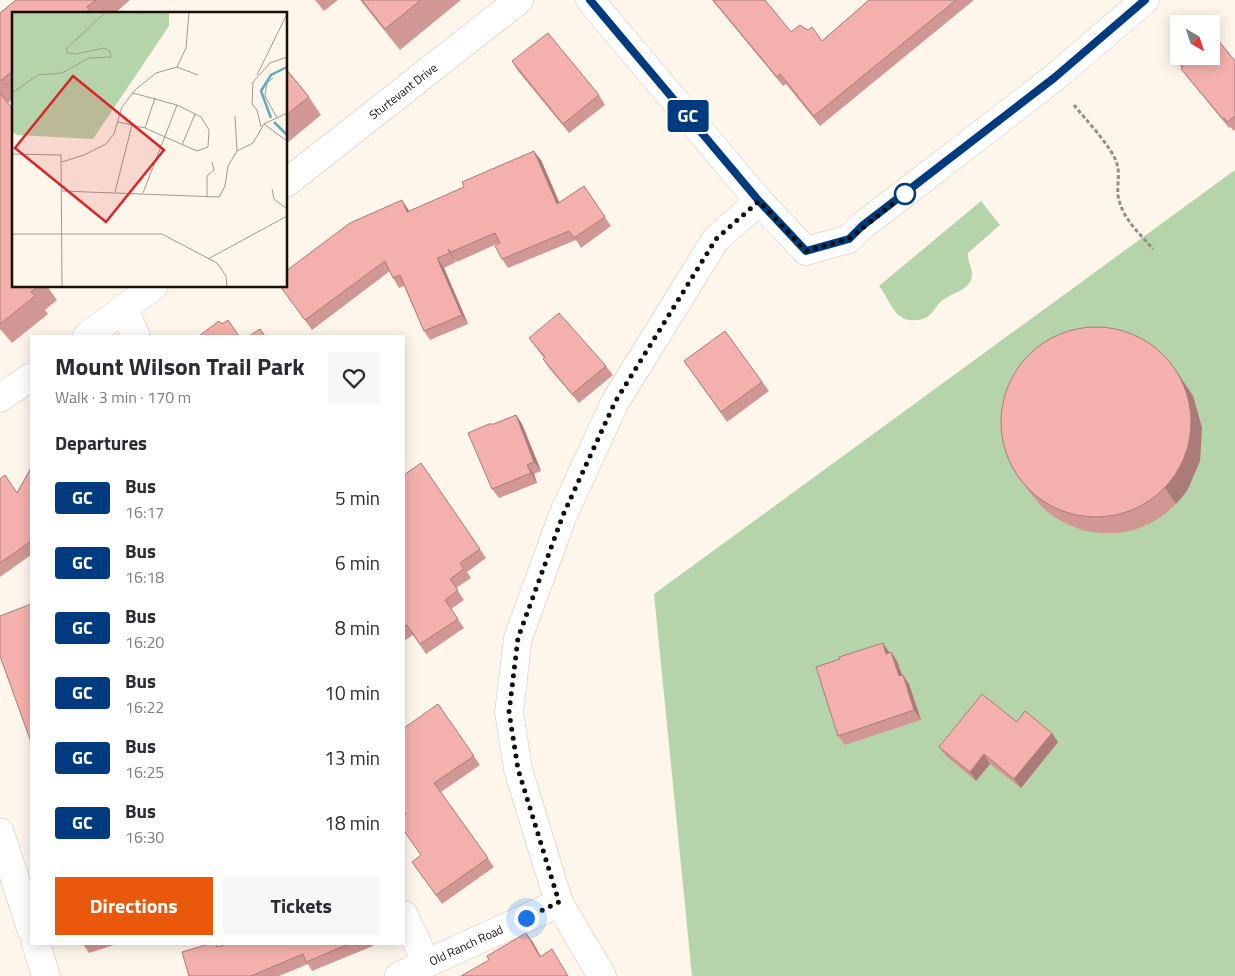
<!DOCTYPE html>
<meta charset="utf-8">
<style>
:root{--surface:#fff;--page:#f7f7f7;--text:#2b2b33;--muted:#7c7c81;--accent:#ea580c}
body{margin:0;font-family:"Titillium Web",sans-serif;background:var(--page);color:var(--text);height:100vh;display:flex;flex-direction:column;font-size:19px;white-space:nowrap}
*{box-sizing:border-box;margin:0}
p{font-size:16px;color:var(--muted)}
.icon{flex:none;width:28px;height:28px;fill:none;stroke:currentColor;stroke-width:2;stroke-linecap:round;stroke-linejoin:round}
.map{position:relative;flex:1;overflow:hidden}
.sheet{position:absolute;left:30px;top:335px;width:375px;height:610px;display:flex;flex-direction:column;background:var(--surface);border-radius:0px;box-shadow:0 2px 12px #0003}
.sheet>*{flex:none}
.badge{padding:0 10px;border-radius:4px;font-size:18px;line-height:32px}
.needle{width:32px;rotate:141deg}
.fabs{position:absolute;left:1170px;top:15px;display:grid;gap:10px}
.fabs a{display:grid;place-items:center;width:50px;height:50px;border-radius:0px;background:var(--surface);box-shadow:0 2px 12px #0003;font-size:25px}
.you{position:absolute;width:25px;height:25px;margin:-12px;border:4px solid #fff;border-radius:50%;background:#1a73e8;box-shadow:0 0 0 8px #1a73e833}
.map>.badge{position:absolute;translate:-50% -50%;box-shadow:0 0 0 2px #fff}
h2{padding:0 25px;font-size:19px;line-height:45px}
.round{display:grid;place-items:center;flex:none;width:52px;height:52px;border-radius:0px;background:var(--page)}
.headline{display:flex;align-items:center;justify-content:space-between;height:85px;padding:0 25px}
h1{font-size:24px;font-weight:700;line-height:38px}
.primary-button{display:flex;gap:10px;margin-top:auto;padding:10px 25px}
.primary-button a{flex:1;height:58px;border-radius:0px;background:var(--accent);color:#fff;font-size:20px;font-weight:700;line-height:58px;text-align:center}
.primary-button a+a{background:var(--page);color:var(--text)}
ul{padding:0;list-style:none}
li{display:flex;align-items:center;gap:15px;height:65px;padding:0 25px}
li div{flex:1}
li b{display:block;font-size:19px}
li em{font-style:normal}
li .badge{min-width:55px;font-weight:700;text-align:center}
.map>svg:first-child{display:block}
</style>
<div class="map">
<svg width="1235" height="976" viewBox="0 0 1235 976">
<rect width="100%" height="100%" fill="#fef6eb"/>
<path fill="#b6d4aa" d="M1235,170V976H692L654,594Z
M981,201L1000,225L968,253C967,261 973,268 972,276C970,289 956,292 946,298C937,302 935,312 927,317C924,319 920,320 916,320C894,323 890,299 879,286Z"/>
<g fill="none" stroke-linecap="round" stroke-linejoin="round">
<defs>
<path id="minor" d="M590,0L759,201L806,251L849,239L862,226L1054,78L1145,0
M286,183L519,0
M124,310L136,336
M87,336L154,286
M0,398L31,377
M0,832L31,929
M404,915L426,963
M36,944L46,976
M399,976L559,903
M602,976L559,903L518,769L509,712L518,638L563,515L615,402L716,239L759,201"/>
</defs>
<use href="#minor" stroke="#d1c3b2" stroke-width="29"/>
<path stroke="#958e86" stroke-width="3" stroke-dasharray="4 2.5" stroke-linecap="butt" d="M1074,105C1085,119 1113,148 1117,164C1120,174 1117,185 1118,195C1121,217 1139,233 1153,249"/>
<use href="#minor" stroke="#fff" stroke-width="28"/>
</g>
<path fill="#d19794" d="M16,0H130L114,14H14V98L8,103L14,286H47L57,300L45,310L48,314L12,343L1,330H0V13Z
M315,0H338L324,11Z
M360,0H461L400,50Z
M712,0H765L791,32L822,41L869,0H974L820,126L786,84L783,86Z
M1215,42L1235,61V130L1234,131L1230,127L1229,128L1188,78L1177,61Z
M512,61L599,95L605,105L569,133L518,71Z
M286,69L309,97L321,115L286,144Z
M541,160L559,203L584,186L611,226L581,248L576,240L508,268L502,259L499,243L457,262L454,258L456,262L444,268L468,324L430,340L424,331L404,286L399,288L393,278L390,271L312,330L280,286L408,209L409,211Z
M725,331L769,391L727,422L684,361Z
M529,338L606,366L613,375L579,403L549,368L543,359L544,358Z
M1184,382L1193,396L1202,428L1200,461L1187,491L1176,504L1164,515L1149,524L1134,530L1118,533H1101L1085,531L1069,525L1054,517L1042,507L1031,494L1019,478Z
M516,415L522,424L541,471L534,474L537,483L499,498L492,489L494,424Z
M421,463L486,558L467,572L471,578L456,588L464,600L451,609L464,628L426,654L413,635L404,641V475Z
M31,468V555L0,577V479L17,493Z
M891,652L897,661L902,675L909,684L921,720L845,745L838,736L889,653Z
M438,704L480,765L441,792L494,867L442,904L412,862L421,855Z
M1017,722L1058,742L1021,788L990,764L976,781L946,756L939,747Z
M83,944H117L89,953Z
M209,944H216L218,947L227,944H372L373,946L312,971L308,964L279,976H189Z"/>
<path fill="#aa7b78" d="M534,151L541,160L564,213L557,204Z
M402,200L408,209L414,221L407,212Z
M448,249L454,258L456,262L450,253Z
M437,258L444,268L468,324L462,315Z
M1173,366L1193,396L1202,428L1200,461L1187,491L1176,504L1165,488Z
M516,415L522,424L541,471L534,462Z
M527,465L534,474L537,483L531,473Z
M883,643L889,652L893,663L886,654Z
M891,652L897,661L906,686L899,676Z
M903,675L909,684L921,720L914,710Z
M1052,733L1058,742L1021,788L1014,779Z
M984,754L990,764L976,781L970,772Z
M526,933L533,942L546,966L540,957Z"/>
<path fill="#f3b0ac" stroke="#aa7b78" d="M16,0H96L87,7L92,14H14V70L0,81V13Z
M362,0H421L385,29Z
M713,0H765L791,32L800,25L808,30L812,27L822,41L869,0H956L814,116L780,74L777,77Z
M548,33L599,95L563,124L512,61Z
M1211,37L1215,42L1218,40L1235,61V116L1227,122L1224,118L1223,119L1181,69L1183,67L1177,61L1183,56H1211Z
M286,69L309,97L286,115Z
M0,93L14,111V286H39L31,292L35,296L0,324Z
M534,151L557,204L584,186L605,217L574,238L569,231L502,259L495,246L500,243L495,233L451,252L448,249L450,253L437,258L462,315L424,331L400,275L393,278L385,261L305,320L280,286H286V271L350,223L402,200L407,212L464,187L462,182Z
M559,313L606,366L572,394L543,359L545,357L529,338Z
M228,320L239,336H199L219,321L222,324Z
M1001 422a95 95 0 1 1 190 0a95 95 0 1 1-190 0Z
M260,329L265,336H249Z
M725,331L762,382L721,412L684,361Z
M516,415L534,462L527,465L531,473L492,489L468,433L489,424H494Z
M421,463L480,549L460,563L464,569L450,579L458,590L445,600L458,619L420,644L407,625L404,627V475Z
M31,468V541L0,563V479L5,475L17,493Z
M31,604V742L0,656V616Z
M883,643L886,654L891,652L899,676L903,675L914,710L838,736L816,667L840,659L839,657Z
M982,694L1017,722L1025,711L1052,733L1014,779L984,754L970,772L939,747Z
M438,704L474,756L434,783L488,858L436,895L412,862L421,855L404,831V815L406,814L404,811V728Z
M526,933L540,957L552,949L568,976H461L489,960L487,956Z
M209,944H216L217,947L227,944H349L306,962L303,954L251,976H189L182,952Z"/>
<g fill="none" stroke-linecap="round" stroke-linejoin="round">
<defs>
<path id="line" d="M590,0L759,201L806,251L849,239L862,226L1054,78L1145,0"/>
</defs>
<use href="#line" stroke="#fff" stroke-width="11"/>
<use href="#line" stroke="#003b80" stroke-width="8"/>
<path stroke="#140f09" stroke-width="5" stroke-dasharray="0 9" d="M526,918L559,902L518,769L509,712L518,638L563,515L615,402L716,239L759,201L806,251L849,239L907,192L905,194"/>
</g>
<circle fill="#fff" stroke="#003b80" stroke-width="2.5" cx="905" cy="194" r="10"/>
<g text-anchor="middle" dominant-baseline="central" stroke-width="5" stroke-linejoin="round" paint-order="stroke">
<g font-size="12" fill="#140f09" stroke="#fff">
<text transform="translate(403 91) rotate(-38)">Sturtevant Drive</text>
<text transform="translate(466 945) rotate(-25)">Old Ranch Road</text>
</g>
</g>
<g transform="translate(12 12)">
<rect width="275" height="275" fill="#fef6eb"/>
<path d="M0,0H157V14L81,127L5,123L0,120Z" fill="#b6d4aa"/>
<path fill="none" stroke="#60aabf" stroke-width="2.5" d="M259,106L249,79L259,63L275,55M262,110L275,123"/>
<path fill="none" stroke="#a09a91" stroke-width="1" d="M165,55L186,63M245,63L275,2M261,66L255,71L253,84L265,106M0,81L26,63L50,61L77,46L99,45L98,39L92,36L64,42L56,41L54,37L94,0M223,104L225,139M106,110L133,116L185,139L196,135L197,118L189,105L165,93L121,81M252,112L275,129M249,115L245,98L240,92L241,70L258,51L275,45M133,116L143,86M170,133L183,102M0,142L49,143L50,275M50,150L72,143L94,132L102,122L110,95L123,78L144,61L165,55L174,36L177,0M260,177L262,187L275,197M50,179L207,185L213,174L216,154L225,139L241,131L252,112L275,101M103,180L120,113M131,181L165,93M195,185V164L202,158L200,150M0,222H150L205,251L214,264L215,275M196,247L275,204"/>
<path fill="#d62828" fill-opacity="0.15" stroke="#d62828" stroke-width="2.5" d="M61,64L152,138L94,210L3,136Z"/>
<rect width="275" height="275" fill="none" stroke="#140f09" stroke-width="2.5"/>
</g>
</svg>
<div class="fabs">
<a><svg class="needle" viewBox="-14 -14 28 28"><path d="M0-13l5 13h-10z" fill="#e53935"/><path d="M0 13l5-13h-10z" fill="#7c7c81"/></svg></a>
</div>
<div class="you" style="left:526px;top:918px"></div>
<b class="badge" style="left:688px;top:116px;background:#003b80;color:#fff">GC</b>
<section class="sheet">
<div class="headline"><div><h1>Mount Wilson Trail Park</h1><p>Walk · 3 min · 170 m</p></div><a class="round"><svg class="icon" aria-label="heart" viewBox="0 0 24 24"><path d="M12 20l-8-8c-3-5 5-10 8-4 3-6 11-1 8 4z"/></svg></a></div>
<h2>Departures</h2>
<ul>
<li><span class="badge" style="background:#003b80;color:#fff">GC</span><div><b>Bus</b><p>16:17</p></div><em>5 min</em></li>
<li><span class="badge" style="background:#003b80;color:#fff">GC</span><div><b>Bus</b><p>16:18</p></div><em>6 min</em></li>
<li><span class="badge" style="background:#003b80;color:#fff">GC</span><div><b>Bus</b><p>16:20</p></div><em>8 min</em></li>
<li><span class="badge" style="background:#003b80;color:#fff">GC</span><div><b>Bus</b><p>16:22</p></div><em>10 min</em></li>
<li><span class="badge" style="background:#003b80;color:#fff">GC</span><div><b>Bus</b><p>16:25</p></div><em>13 min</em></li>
<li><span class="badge" style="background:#003b80;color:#fff">GC</span><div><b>Bus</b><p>16:30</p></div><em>18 min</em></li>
</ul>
<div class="primary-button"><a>Directions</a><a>Tickets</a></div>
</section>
</div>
